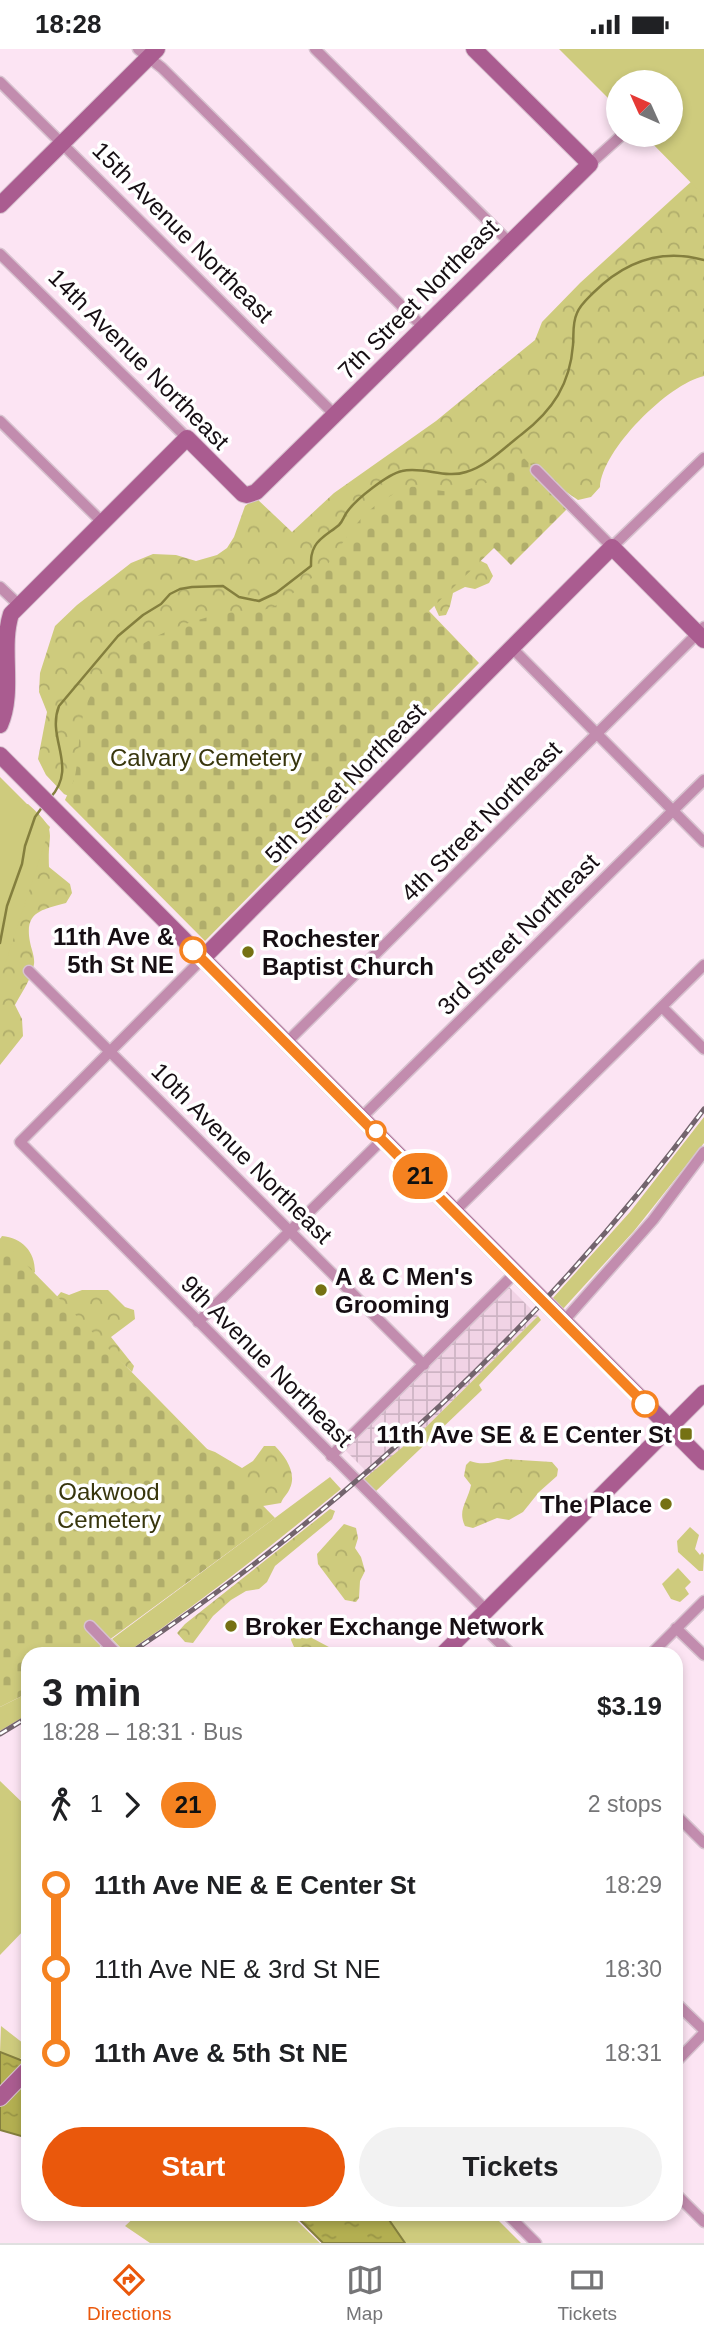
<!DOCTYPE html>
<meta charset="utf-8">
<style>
:root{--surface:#fff;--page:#f2f2f2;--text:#202124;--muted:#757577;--line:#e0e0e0;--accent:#ea580c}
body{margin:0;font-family:Arial,sans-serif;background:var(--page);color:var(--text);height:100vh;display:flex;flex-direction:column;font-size:26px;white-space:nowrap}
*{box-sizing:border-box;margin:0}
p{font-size:23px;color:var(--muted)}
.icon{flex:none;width:38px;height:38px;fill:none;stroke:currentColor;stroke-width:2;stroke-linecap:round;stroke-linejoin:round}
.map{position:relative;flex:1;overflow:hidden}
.drawer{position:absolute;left:21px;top:1598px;width:662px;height:574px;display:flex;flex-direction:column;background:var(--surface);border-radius:21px;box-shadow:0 4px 10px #0003}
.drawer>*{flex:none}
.badge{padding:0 14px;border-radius:23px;font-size:24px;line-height:46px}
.needle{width:46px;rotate:315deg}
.fabs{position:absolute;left:606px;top:21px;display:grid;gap:14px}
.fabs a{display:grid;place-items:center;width:77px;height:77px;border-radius:50%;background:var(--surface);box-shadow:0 4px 10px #0003;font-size:35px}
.map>.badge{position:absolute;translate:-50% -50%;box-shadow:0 0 0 4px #fff}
.legs{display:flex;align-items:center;gap:10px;height:77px;padding:0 21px;font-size:23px}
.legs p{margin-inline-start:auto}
.overview{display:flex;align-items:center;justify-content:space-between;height:119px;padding:0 21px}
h1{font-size:38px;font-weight:700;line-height:52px}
.action{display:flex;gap:14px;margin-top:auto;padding:14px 21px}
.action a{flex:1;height:80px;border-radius:42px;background:var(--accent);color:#fff;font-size:28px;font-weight:700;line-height:80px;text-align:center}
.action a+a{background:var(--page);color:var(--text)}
ul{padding:0 21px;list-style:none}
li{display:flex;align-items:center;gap:24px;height:84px;font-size:26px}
li i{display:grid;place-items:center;width:10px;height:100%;margin:0 9px;background:currentColor}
li i::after{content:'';width:18px;height:18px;margin:-9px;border:5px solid;border-radius:50%;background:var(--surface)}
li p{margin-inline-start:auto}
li:first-child i{background:linear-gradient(#0000 50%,currentColor 0)}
li:last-child i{background:linear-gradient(currentColor 50%,#0000 0)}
.status{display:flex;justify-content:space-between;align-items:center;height:49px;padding:0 35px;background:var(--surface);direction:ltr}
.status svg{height:19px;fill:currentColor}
.tabs{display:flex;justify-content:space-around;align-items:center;height:98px;border-top:2px solid var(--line);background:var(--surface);font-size:19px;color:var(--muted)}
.tabs a{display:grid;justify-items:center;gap:4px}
.tabs .active{color:var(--accent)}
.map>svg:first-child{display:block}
</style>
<div class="status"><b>18:28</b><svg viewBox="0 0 49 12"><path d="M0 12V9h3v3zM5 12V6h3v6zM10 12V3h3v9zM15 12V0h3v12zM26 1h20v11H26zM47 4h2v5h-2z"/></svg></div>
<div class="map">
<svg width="704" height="2194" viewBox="0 0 704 2194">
<defs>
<pattern id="industrial-grid" width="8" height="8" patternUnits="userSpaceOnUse" patternTransform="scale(1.75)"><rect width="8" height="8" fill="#f1d3e5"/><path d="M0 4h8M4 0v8" fill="none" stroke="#ceb4c4"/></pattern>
<pattern id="forest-crowns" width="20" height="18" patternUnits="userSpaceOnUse" patternTransform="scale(1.75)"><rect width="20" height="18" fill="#cecb7d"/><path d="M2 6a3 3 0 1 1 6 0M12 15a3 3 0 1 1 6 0" fill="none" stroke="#b0ad6b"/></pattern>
<pattern id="cemetery-stones" width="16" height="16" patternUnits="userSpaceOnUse" patternTransform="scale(1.75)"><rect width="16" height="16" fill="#cecb7d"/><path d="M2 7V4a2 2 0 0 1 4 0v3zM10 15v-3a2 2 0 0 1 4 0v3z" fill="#b0ad6b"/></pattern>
<pattern id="water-ripples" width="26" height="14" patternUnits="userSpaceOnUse" patternTransform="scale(1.75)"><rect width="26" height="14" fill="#b3af51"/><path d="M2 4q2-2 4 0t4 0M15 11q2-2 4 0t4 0" fill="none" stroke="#999546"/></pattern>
</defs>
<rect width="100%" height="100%" fill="#fce4f3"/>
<path fill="url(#industrial-grid)" d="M508,1237L538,1267L421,1383L370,1426L344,1400Z"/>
<path fill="url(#forest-crowns)" d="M704,121V327C668,335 602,401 600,438L591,448L578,451L562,440L73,749L64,745L46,726L38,710L47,663L39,643L40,624L55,577L77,556L131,514L153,505L176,506L196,512L217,506L227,499L234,488L245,457L256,449L292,483L334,444L436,372L519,304L535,291L542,273L580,234Z
M473,508L487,515L493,527L489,534L475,540L465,538L453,544L450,557L446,566L439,567L433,554Z
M28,755C60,784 47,780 49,818L70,835L72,844L66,854C42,861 24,862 30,893C31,899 35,908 34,915C32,929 22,943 15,956L22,970L23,987L0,1016V846L22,756Z
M2,1187C22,1189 35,1202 35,1223L26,1232L0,1190Z
M82,1241H108L125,1258L134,1261L135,1270L111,1288L134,1317L132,1323L54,1251L61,1243L69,1246Z
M193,1395L215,1403L242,1419L253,1412L264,1397H275C285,1407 297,1424 290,1439C288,1445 283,1448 281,1454L251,1459Z
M506,1410L552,1413L558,1420L557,1427L539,1443L523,1463L509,1471L497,1469L473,1479L465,1477C457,1461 468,1452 471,1436L464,1427L466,1416L470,1412C483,1417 493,1413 506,1410Z
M330,1460L335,1462L332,1470L275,1517L267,1533L259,1540L246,1542L231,1551L213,1567L193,1594L185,1593L177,1584L185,1575Z
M344,1475L356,1479L358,1489L355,1499L361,1508L365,1522L360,1532L359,1549L356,1553L345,1551L318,1515L317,1505Z
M296,1580L304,1581L312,1589L342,1605H297L291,1591V1583Z"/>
<path fill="url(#cemetery-stones)" d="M524,409L570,457L511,516L494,499L429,562L479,614L205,892L65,751C69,742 75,732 76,721C82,683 76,659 105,627C135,592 181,573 226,564C240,561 260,564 273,558C282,554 326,519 331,511C350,484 361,462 392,446C396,443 401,439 406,438C417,436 431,441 443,442C473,446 502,427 524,409Z
M0,1189L275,1469L90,1605H28V1644L0,1658Z"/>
<path fill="#cecb7d" d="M559,0H704V147L644,86H670V33H618V59Z
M0,728L50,778L0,931Z
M704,1068V1094L634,1182L562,1261L552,1250L630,1163Z
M538,1267L541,1271L479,1336L482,1341L376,1442L364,1430L421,1383Z
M330,1428L341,1440C271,1497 201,1553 126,1604L112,1590Z
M690,1478L699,1486L695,1500L700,1506L702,1503L704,1506L703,1522H699L678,1503L677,1492Z
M678,1519L691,1533L685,1539L689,1545L680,1553L671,1550L662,1535Z
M28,1644V1665L0,1682V1658Z
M0,1732L28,1759V1877L0,1906Z
M1,1977L28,1998V2002L19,2011L0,2003Z
M138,2165H290L320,2194H150L125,2177Z
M385,2165H492L521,2194H405Z"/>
<path fill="url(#water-ripples)" stroke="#847f3e" stroke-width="2" d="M0,2003L28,2014V2089L0,2081Z
M294,2165H385L405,2194H323Z"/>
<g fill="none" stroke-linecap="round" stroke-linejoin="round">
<path stroke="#847f3e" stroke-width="2.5" d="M50,749C79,718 46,690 59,657L118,587L143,566L161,555L170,545L180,540L192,538L223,537L239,548L259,552L276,544L311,517C311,509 311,504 315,497C320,488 331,483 339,476C343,472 344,467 347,463C356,450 388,425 402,422C423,417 445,430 466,423C487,417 505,398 522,385C553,361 570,335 573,296C574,285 572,275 577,264C580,256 587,250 593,244C624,213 661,199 704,211
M0,894L7,857L22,815L25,797L35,768L43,757"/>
<defs>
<path id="street" d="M138,0L162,19L423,278
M315,0L509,193
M0,33L334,365
M590,115L622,86
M0,205L187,389
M0,372L101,472
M536,421L612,498L704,409
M0,538L19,556
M512,599L704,793
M202,910L20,1093L486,1561
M29,922L424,1316
M662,958L704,1000
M286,994L704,578
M362,1068L704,731
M455,1162L704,916
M198,1273L383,1090
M563,1273L653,1171L704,1103
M331,1407L515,1224
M476,1571L511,1605
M90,1577L117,1605
M676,1579L704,1606
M651,1605L704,1552
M676,1766L704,1794
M676,1954L704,1981
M676,2013L704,1984
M676,2145L704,2173
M507,2165L536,2194"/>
<path id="secondary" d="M0,156L157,0
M0,676C15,642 0,599 11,565L187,389L243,445L247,446L256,443L590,115L474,0
M0,706L704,1413
M202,910L612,498L704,591
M443,1605L704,1344
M0,2049L28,2020"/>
</defs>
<use href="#street" stroke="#d7c2cf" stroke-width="13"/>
<use href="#secondary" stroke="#d7c2cf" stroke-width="18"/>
<use href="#street" stroke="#c28cae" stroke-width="10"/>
<use href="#secondary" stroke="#aa5c90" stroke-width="16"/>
<defs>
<path id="rail" d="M129,1605C349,1457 546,1273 704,1060
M0,1685L28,1668"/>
</defs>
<use href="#rail" stroke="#73646d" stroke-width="5"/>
<use href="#rail" stroke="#fff" stroke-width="2.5" stroke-dasharray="8" stroke-linecap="butt"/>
</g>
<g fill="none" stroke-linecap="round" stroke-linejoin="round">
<defs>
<path id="line-1" d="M193,901L645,1355"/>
</defs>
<use href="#line-1" stroke="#fff" stroke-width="16"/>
<use href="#line-1" stroke="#f58220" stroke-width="10"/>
</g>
<g fill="#fff" stroke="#f58220" stroke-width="3.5">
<circle cx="193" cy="901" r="12"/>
<circle cx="376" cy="1082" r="9"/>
<circle cx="645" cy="1355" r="12"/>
</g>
<g fill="#757113" stroke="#fff" stroke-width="2.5">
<circle cx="248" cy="903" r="7"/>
<circle cx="321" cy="1241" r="7"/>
<rect x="679" y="1378" width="14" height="14" rx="3.5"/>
<circle cx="666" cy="1455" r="7"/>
<circle cx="231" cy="1577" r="7"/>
</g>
<g text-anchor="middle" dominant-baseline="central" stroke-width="7" stroke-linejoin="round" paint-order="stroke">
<g font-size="24" fill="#160e13" stroke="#fff">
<text transform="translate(183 183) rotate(45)">15th Avenue Northeast</text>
<text transform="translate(418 250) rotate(-45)">7th Street Northeast</text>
<text transform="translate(139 310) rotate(45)">14th Avenue Northeast</text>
<text transform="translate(345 734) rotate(-45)">5th Street Northeast</text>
<text transform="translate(481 772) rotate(-45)">4th Street Northeast</text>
<text transform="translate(518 885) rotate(-45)">3rd Street Northeast</text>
<text transform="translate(242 1104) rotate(45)">10th Avenue Northeast</text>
<text transform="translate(267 1312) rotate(45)">9th Avenue Northeast</text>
</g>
<g font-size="24" fill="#38360d" stroke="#fff">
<text x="206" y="708">Calvary Cemetery</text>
<text x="109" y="1442">Oakwood<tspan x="109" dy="28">Cemetery</tspan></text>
</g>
<g font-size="24" font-weight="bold" fill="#160e13" stroke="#fff" text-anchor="end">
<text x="174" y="887">11th Ave &amp;<tspan x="174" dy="28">5th St NE</tspan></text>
</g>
<g font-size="24" font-weight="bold" fill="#160e13" stroke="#fff" text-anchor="start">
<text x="262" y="889">Rochester<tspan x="262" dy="28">Baptist Church</tspan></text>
<text x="335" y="1227">A &amp; C Men's<tspan x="335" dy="28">Grooming</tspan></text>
<text x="672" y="1385" text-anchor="end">11th Ave SE &amp; E Center St</text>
<text x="652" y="1455" text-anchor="end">The Place</text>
<text x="245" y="1577">Broker Exchange Network</text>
</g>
</g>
</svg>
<div class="fabs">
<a><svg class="needle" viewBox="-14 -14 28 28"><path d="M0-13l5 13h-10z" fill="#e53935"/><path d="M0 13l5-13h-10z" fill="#757577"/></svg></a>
</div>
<b class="badge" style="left:420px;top:1127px;background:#f58220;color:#111">21</b>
<section class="drawer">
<div class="overview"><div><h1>3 min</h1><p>18:28 – 18:31 · Bus</p></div><b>$3.19</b></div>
<div class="legs"><svg class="icon" aria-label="walk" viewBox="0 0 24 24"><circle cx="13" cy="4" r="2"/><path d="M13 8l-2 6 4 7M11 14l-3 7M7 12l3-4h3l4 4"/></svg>1<svg class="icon" aria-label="forward" viewBox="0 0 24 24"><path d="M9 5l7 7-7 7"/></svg><b class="badge" style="background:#f58220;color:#111">21</b><p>2 stops</p></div>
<ul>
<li><i style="color:#f58220"></i><b>11th Ave NE &amp; E Center St</b><p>18:29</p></li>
<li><i style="color:#f58220"></i><span>11th Ave NE &amp; 3rd St NE</span><p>18:30</p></li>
<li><i style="color:#f58220"></i><b>11th Ave &amp; 5th St NE</b><p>18:31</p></li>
</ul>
<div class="action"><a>Start</a><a>Tickets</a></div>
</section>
</div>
<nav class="tabs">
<a class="active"><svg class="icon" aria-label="directions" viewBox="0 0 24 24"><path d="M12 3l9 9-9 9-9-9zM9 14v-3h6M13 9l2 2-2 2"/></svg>Directions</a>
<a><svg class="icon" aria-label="map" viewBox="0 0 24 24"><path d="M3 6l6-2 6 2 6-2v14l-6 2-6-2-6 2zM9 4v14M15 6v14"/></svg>Map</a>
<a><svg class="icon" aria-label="tickets" viewBox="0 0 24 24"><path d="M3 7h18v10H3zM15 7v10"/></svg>Tickets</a>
</nav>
